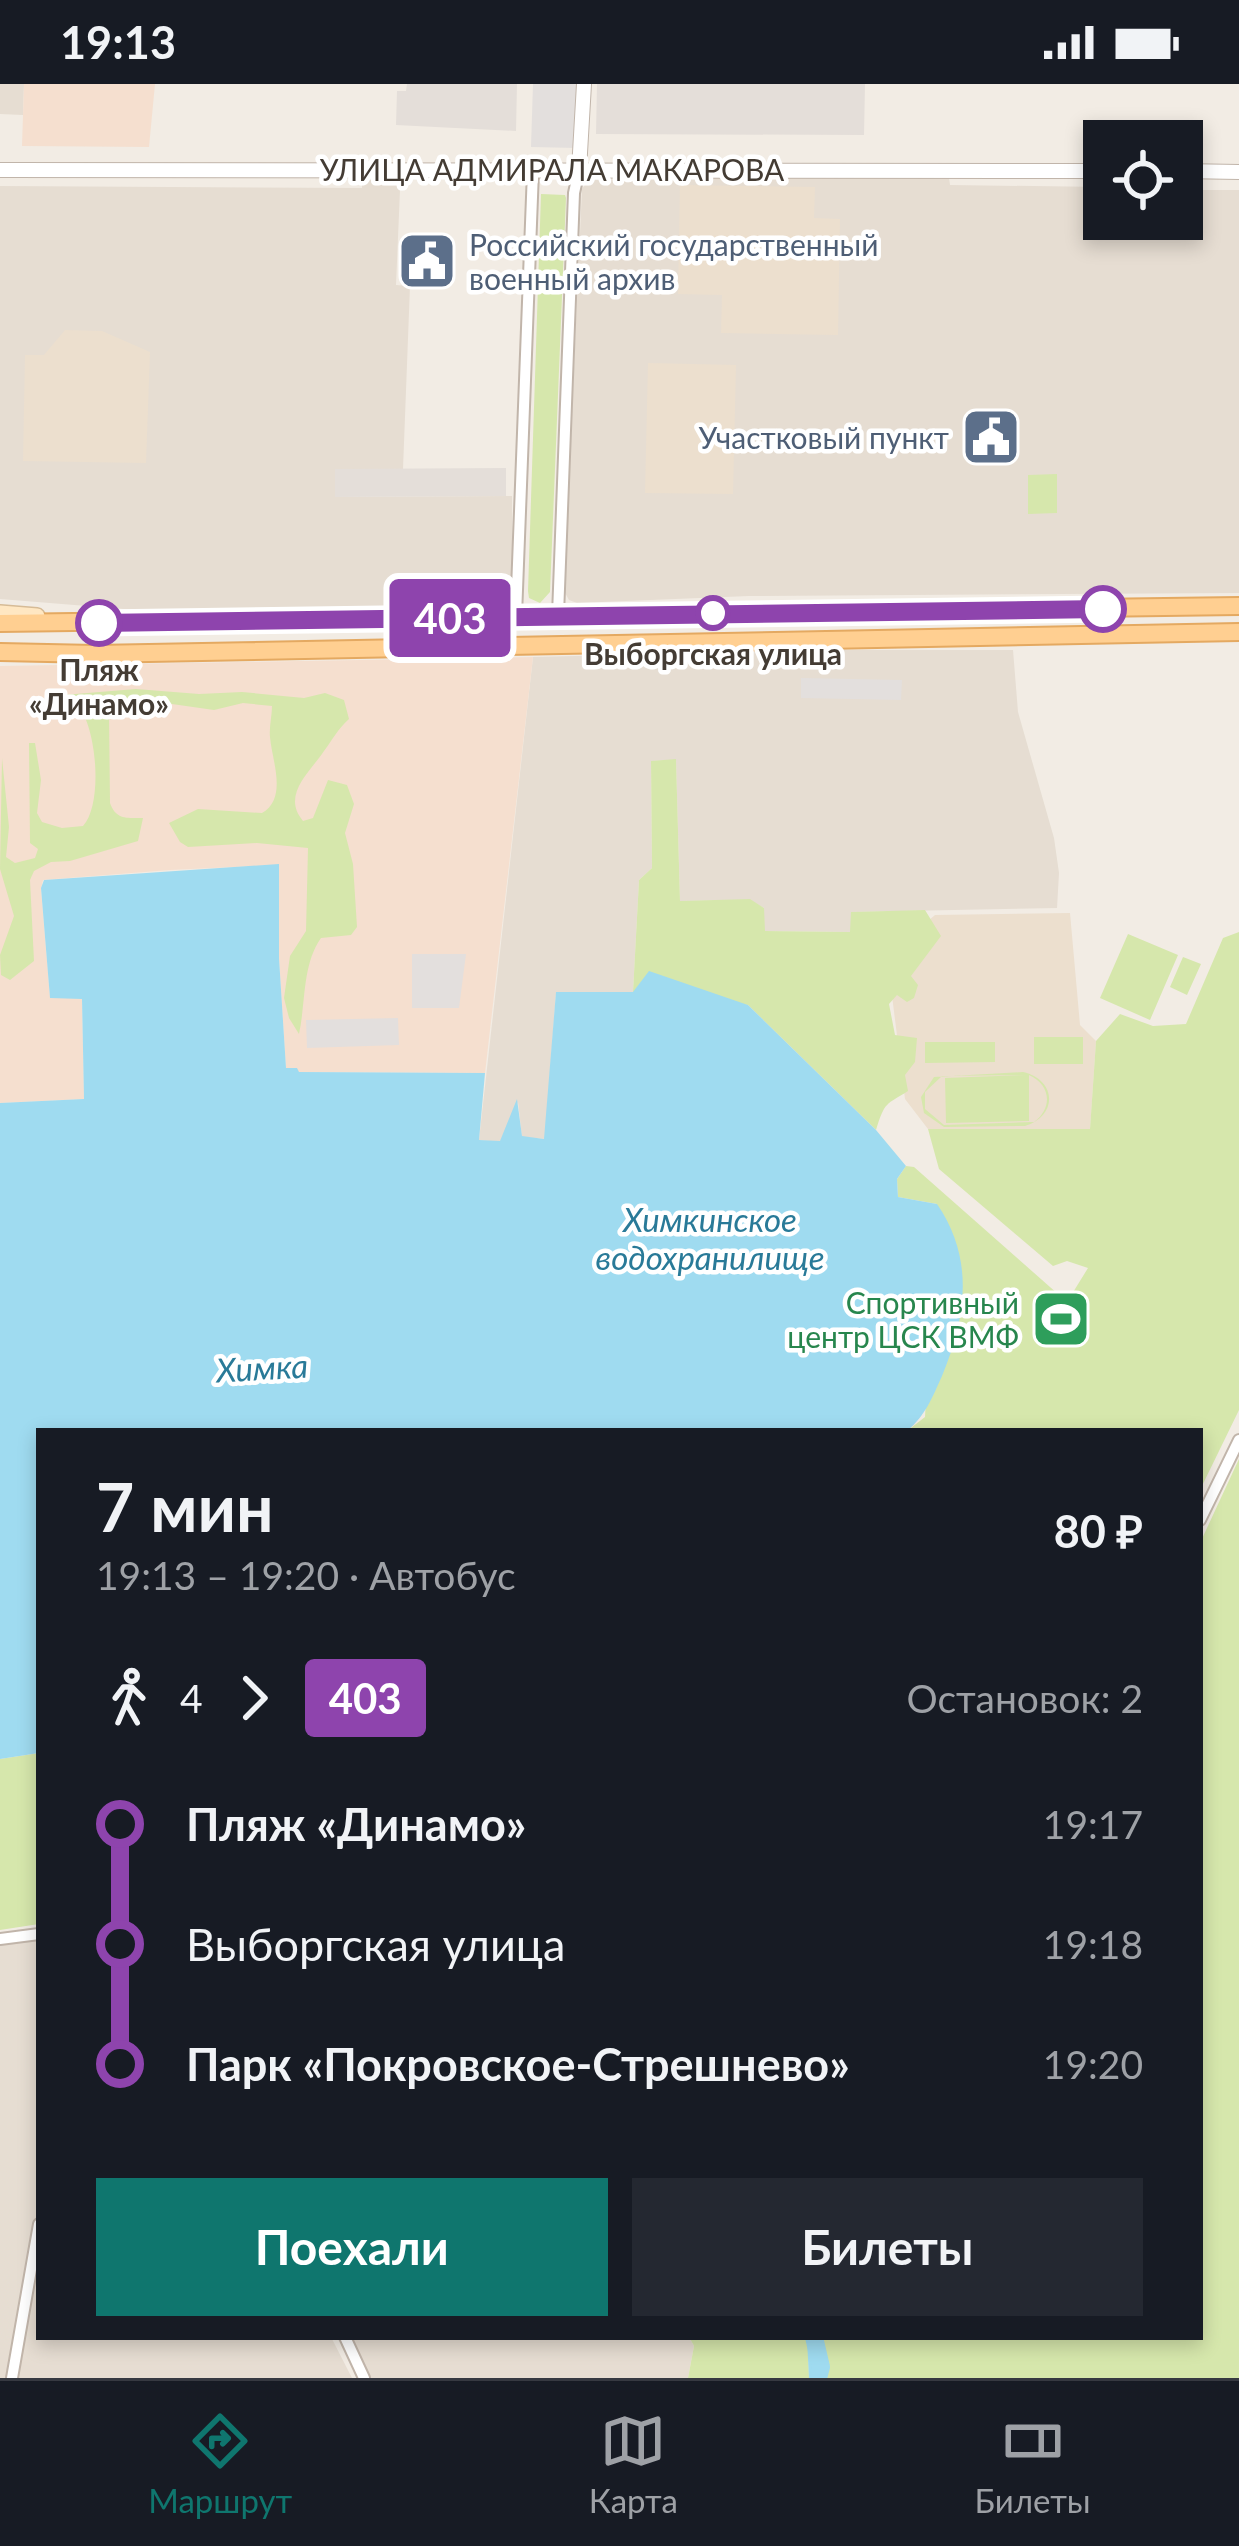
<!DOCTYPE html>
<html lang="ru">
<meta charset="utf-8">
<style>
:root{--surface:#171b24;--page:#242831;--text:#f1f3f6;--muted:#9ea1a6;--line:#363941;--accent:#0f766e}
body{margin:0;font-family:Lato,sans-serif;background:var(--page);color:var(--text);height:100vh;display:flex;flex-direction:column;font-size:45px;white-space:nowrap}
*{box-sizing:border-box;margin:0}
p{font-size:39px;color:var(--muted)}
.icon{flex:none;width:66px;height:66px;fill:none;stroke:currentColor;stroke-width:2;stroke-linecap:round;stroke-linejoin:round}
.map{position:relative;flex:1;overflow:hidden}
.details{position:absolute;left:36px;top:1344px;width:1167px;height:912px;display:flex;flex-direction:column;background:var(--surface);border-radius:0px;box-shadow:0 6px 18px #0003}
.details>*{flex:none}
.badge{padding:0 24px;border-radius:9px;font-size:42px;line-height:78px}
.tools{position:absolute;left:1083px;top:36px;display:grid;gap:24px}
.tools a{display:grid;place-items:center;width:120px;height:120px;border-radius:0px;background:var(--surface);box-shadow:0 6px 18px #0003;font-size:60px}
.map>.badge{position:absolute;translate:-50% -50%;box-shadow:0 0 0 6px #fff}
.legs{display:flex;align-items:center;gap:18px;height:132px;padding:0 60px;font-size:39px}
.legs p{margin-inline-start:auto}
.summary{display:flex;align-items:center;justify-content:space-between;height:204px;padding:0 60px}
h1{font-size:66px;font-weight:700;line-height:90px}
.primary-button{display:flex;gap:24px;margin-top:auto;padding:24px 60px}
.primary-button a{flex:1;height:138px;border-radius:0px;background:var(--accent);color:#fff;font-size:48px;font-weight:700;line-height:138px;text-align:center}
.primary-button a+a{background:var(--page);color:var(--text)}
ul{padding:0 60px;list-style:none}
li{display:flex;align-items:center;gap:42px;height:120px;font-size:45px}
li i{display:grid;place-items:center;width:18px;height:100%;margin:0 15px;background:currentColor}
li i::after{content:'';width:30px;height:30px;margin:-15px;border:9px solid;border-radius:50%;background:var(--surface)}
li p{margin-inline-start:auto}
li:first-child i{background:linear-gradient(#0000 50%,currentColor 0)}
li:last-child i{background:linear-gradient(currentColor 50%,#0000 0)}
.status{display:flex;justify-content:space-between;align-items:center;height:84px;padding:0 60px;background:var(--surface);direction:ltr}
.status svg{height:33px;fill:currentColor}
.dock{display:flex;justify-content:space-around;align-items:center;height:168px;border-top:3px solid var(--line);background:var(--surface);font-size:33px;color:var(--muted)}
.dock a{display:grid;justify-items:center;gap:6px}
.dock .current{color:var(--accent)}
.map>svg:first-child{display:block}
</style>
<div class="status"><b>19:13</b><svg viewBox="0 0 49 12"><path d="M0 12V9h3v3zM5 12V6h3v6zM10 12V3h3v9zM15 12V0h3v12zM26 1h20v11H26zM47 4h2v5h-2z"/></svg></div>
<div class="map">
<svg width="1239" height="2294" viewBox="0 0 1239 2294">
<rect width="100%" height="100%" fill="#f2ece4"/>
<path fill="#e6ddd2" d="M0,0H24L23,31L0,30Z
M682,93L949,94L950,101L1104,103V135H1182V106H1239V509L749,512L577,519L569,516L564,507L582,105L588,97L596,96Z
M362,96H393L400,106L396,201L410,202L403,385H336V413L512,412V507L507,517L500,521L161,528L0,515V102L362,104Z
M828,566H1013L1018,628L1054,754L1059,789L1057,824L852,828L851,848L764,847V824L750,816L680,817L676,676L651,677L652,784L639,796L633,908L556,909L545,1055L522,1053L518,1018L500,1058L479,1056L533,573Z
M39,1855V2253H331L352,2294H0V1860Z
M350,2253H689L694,2262L688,2294H371Z"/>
<path fill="#f5dfcf" d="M24,0H155L149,63L22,62Z
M533,573L485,989L299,988L286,984L279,874V781L170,786L43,796L41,805L50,913L82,914L84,1015L0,1019V582Z"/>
<path fill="#e4ded9" d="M407,0H517L516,47L396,41L397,7H406Z
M597,0H865L864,51L596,50Z
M506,384V412L335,413V385Z"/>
<path fill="#ecdfce" d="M680,101L815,103L814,134L840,135L838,251L721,249L722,211L678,210Z
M65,246L102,247L150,268L146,379L23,377L25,271H44Z
M648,279L736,281L733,410L645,409Z
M1070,829L1080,941L1096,957L1090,1046L928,1045L905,1015L887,872L935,831Z"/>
<path fill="#d6e7ac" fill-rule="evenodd" d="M541,110L565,111L566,114L550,508L540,519L529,514L528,507Z
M1057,390V429L1028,430V391Z
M136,605L199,610L242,608L304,614L325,609L344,616L349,635C337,646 333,655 324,667C310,688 281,711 303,737L313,734L328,696L347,701L354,720L345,749L353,780L357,843L351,851L321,854C302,881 306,918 299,950L289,934L284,914L290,872L306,847L308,764L257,759L188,763L180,758L169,739L198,725L262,729C288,714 272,677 270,653C269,643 272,632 272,622L243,619L214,626L165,619L146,625L128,619L109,628L110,719C116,736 127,734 143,734L138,757L70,777L51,778L34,787L30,796L34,877L10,896L1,891L0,871L14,832L0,785L2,674L9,743L6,773L15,779L35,774L38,765L30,759L29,659H35L41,696L37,729L42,738L62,744L83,742C103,720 97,646 79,623C75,618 68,615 63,611Z
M676,675L680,817L750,815L764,824L765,847L850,848L851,828L925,826L941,852L911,892L918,901L914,914L907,918L897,911L889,920L895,951L917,954L915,978L905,991L908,1007C886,1021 885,1017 876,1046L748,921L633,908L639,796L652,784L651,677Z
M1239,848V1326L1200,1406V1347H907L925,1333L937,1120L898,1113L897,1095L906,1082L914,1083L1067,1218L1088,1184L1067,1177L1053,1182L939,1085L928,1045H1090L1096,957L1120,930L1153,942L1186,940L1223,854Z
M1128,850L1178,871L1150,936L1100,914Z
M1183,873L1201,880L1187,911L1170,903Z
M1034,953H1083V980H1034Z
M925,958H995V978L925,979Z
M1023,988C1057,996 1058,1032 1025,1042L944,1043L924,1029L921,1013L934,993ZM1027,991L945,994L946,1039L1029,1037V991C1051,1001 1053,1024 1034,1038L944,1041L925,1025V1008L942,992Z
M1239,1375V2294H826L822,2256L808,2255L809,2294H688L694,2262L689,2253H1200V1459Z
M39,1669V1840L0,1846V1675Z"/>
<path fill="#e3dfdd" d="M533,0H579L577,64L531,63Z
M801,594L902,596L901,616L801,614Z
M412,870H466L459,924H412Z
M398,934L399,961L307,964L306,936Z"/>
<path fill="#9fdbf0" d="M279,780V874L286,984H297L299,988L485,989L479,1056L500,1057L517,1015L522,1052L544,1055L556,908H633L649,887L748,921L876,1046L906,1082L897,1095L898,1113L937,1120C975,1175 966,1234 942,1292C932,1314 926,1331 907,1347H39V1669L0,1675V1019L84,1015L82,915L50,914L41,804L44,796Z
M807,2255H821L826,2294H809Z"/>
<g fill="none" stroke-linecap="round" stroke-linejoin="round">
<path stroke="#9fdbf0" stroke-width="18" d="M814,2253L821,2283L818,2294"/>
<defs>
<path id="minor" d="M558,531L574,109L579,86
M516,532L533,87
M1200,1436L1239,1356
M0,1855L39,1850
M345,2253L364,2294
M12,2294L39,2140"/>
<path id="tertiary" d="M0,86L1104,87
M579,86L584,0
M1182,87L1239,88"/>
<path id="secondary" d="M0,529L37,532"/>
<path id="primary" d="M0,539L1239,522
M0,568L95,570L1239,548"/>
</defs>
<use href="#minor" stroke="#c1b5aa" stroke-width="14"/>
<use href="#tertiary" stroke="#c1b5aa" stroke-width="16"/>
<use href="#secondary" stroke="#d6bb96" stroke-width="18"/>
<use href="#primary" stroke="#e4a961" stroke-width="20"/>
<use href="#minor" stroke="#fff" stroke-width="10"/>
<use href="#tertiary" stroke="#fff" stroke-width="14"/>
<use href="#secondary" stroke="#ffe7c2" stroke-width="15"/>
<use href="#primary" stroke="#ffcf91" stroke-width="16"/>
</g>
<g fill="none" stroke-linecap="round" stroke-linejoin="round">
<defs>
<path id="line-1" d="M99,539L1103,525"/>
</defs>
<use href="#line-1" stroke="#fff" stroke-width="27"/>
<use href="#line-1" stroke="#8e44ad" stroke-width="18"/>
</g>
<defs>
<symbol id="civic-square" viewBox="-11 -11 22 22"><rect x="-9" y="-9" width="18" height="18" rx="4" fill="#5c6f8a" stroke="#fff"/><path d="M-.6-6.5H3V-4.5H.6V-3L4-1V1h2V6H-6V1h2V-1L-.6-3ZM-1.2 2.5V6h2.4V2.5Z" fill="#fff"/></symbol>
<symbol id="stadium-square" viewBox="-11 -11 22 22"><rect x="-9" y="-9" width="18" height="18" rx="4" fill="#2e9e5b" stroke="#fff"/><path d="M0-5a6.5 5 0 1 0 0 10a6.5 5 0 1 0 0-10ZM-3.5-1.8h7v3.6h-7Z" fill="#fff"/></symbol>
</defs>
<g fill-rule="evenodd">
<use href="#civic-square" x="394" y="144" width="66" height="66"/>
<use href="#civic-square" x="958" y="320" width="66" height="66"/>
<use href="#stadium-square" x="1028" y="1202" width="66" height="66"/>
</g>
<g fill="#fff" stroke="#8e44ad" stroke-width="6">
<circle cx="1103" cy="525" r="21"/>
<circle cx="713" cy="529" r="15"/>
<circle cx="99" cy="539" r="21"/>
</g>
<g text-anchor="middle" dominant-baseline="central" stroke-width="9" stroke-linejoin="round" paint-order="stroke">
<g font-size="30" fill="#443c34" stroke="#fff">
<text x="552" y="85">УЛИЦА АДМИРАЛА МАКАРОВА</text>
</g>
<g font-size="30" fill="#4e5e75" stroke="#fff" text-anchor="start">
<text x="469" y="160">Российский государственный<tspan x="469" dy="34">военный архив</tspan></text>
<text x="949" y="353" text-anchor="end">Участковый пункт</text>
</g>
<g font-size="30" font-weight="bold" fill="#443c34" stroke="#fff">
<text x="713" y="569">Выборгская улица</text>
<text x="99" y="585">Пляж<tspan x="99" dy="34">«Динамо»</tspan></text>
</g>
<g font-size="30" fill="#27864d" stroke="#fff" text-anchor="end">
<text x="1019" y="1218">Спортивный<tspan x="1019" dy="34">центр ЦСК ВМФ</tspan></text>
</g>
<g font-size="33" font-style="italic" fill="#297a98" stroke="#fff">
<text x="710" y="1135">Химкинское<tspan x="710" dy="38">водохранилище</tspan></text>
<text transform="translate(262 1283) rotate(-3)">Химка</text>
</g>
</g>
</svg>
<div class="tools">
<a><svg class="icon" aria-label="locate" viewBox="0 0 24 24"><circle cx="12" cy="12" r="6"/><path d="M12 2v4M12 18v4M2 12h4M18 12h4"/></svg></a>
</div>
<b class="badge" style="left:450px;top:534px;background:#8e44ad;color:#fff">403</b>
<section class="details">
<div class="summary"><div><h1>7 мин</h1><p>19:13 – 19:20 · Автобус</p></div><b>80 ₽</b></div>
<div class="legs"><svg class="icon" aria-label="walk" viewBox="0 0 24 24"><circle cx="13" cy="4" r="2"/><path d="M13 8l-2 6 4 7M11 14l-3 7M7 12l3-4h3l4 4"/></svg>4<svg class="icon" aria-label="forward" viewBox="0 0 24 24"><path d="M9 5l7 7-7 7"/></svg><b class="badge" style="background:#8e44ad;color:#fff">403</b><p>Остановок: 2</p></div>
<ul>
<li><i style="color:#8e44ad"></i><b>Пляж «Динамо»</b><p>19:17</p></li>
<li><i style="color:#8e44ad"></i><span>Выборгская улица</span><p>19:18</p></li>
<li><i style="color:#8e44ad"></i><b>Парк «Покровское-Стрешнево»</b><p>19:20</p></li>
</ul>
<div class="primary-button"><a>Поехали</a><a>Билеты</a></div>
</section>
</div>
<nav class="dock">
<a class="current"><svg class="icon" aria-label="directions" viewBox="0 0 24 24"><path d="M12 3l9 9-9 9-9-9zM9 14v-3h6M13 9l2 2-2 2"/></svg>Маршрут</a>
<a><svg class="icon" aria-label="map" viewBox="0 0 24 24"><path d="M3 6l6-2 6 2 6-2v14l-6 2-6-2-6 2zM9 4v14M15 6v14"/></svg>Карта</a>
<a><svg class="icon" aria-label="tickets" viewBox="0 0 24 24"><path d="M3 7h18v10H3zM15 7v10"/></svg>Билеты</a>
</nav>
